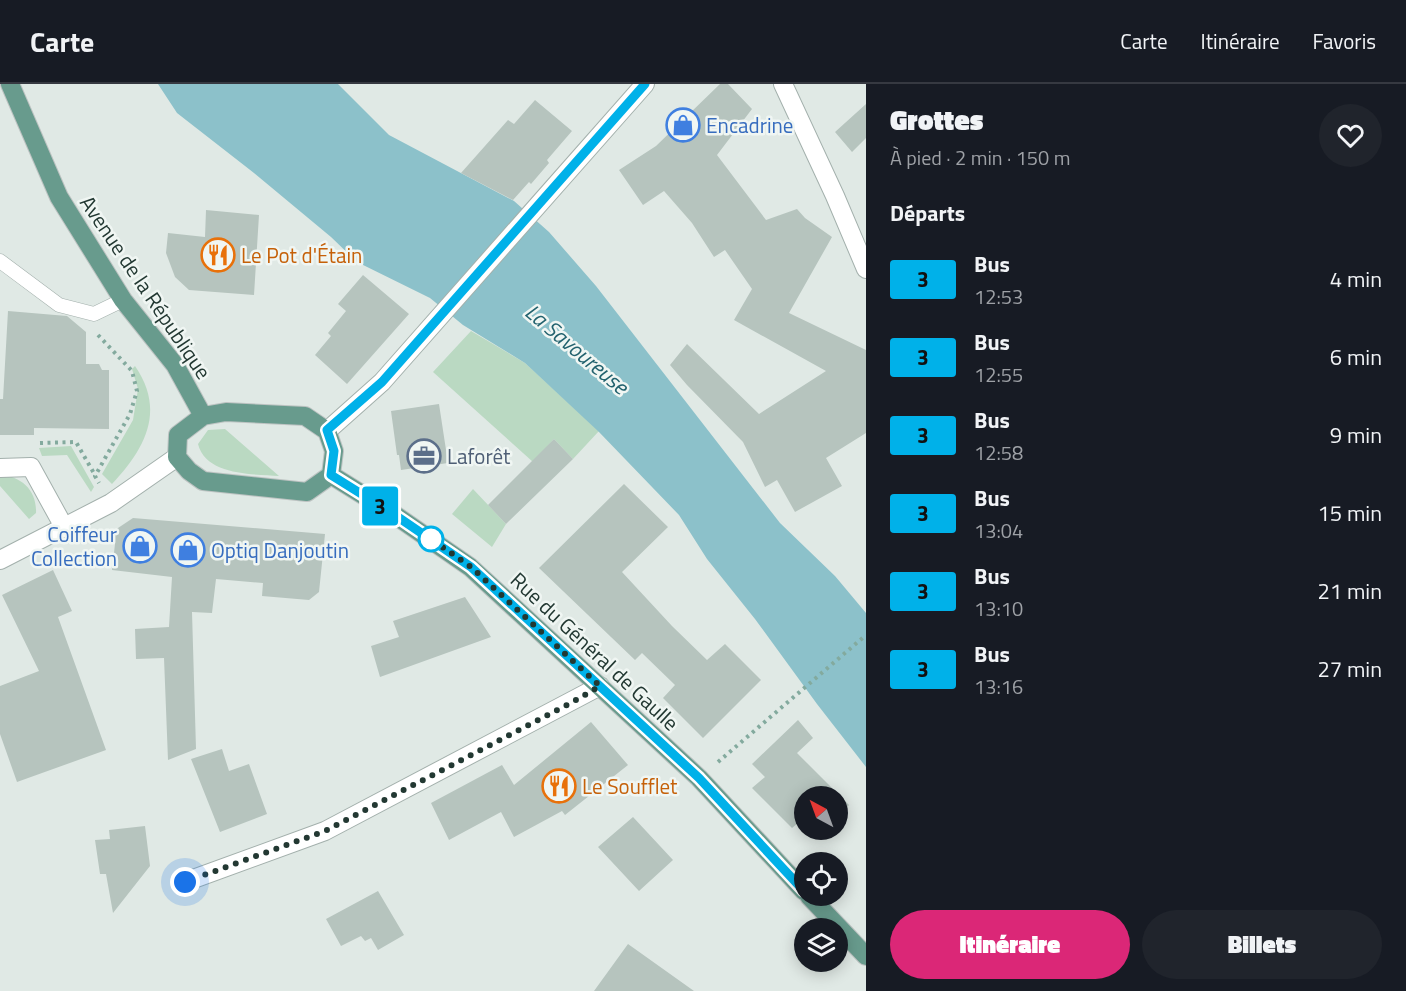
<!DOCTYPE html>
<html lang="fr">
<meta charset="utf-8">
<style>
:root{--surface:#171b24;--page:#20242c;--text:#f1f3f6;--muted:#9ea1a6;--line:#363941;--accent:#db2777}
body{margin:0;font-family:"Titillium Web",sans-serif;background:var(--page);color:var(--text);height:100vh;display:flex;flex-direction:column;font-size:22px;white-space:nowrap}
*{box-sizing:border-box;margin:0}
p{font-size:20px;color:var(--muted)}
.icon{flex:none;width:33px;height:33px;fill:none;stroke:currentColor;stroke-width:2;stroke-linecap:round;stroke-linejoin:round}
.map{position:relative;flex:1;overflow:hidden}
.details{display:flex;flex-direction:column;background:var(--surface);width:540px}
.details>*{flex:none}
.badge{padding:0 12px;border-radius:4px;font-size:21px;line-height:39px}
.needle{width:39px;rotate:319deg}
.buttons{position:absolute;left:794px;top:702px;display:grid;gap:12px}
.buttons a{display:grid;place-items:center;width:54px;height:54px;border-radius:50%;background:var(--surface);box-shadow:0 3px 15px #0003;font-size:30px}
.you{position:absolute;width:30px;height:30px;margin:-15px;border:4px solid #fff;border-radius:50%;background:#1a73e8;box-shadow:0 0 0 9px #1a73e833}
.map>.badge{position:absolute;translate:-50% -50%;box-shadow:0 0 0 3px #fff}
h2{padding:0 24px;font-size:22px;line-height:54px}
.round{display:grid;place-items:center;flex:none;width:63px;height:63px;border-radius:32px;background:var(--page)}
.headline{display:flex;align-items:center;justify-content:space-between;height:102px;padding:0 24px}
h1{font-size:28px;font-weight:800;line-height:45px}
.action{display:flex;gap:12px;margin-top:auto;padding:12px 24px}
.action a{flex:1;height:69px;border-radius:36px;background:var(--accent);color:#fff;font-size:24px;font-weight:800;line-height:69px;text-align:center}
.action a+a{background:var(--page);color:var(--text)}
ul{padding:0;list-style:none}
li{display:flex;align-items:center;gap:18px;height:78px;padding:0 24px}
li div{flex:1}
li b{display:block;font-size:22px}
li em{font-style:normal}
li .badge{min-width:66px;font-weight:700;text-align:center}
header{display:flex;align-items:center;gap:36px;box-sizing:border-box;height:84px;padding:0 30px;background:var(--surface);border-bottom:2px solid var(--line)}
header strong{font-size:28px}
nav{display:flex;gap:33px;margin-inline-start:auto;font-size:21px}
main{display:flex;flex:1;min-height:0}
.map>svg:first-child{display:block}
</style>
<header>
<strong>Carte</strong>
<nav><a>Carte</a><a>Itinéraire</a><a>Favoris</a></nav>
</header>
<main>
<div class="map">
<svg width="866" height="907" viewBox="0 0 866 907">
<rect width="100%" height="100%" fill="#e0e9e5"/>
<path fill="#bad9c2" d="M471,247L525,279L599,347L573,375L554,355L533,378L433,288Z
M135,282C166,327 145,365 112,400L102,390L133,336L138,305L132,285Z
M225,345L279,392C254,390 206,392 198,360L208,346Z
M71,362L94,403L91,408L67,371L42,372L39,364Z
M0,391C22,392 37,407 36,429L29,435L0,402Z
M473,405L506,440L492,463L452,430Z"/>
<path fill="#8cc1ca" d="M158,0H338L389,51L514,117L549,148L596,202L780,439L835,492L866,529V683L817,620L755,535L707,475L679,431L599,348L525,279L463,241L430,214L357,178L331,153L254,89L177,29Z"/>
<path fill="#b6c4be" d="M720,0H728L752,25L717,71L766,136L797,125L805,134L832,153L789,229L866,266V349L826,374L842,402L795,428L777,396L765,403L743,358L687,301L670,281L687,260L759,330L826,287L734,236L752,205L725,166L714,173L692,139L664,107L643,121L619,86L656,62Z
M535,16L572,47L547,76L549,79L531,100L529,98L513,116L461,89L508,36L514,40Z
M866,20V54L852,68L835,48Z
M206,126L259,131L254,211L189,206L175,193L166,169L168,149L205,153Z
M363,191L409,230L347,300L315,271L331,252L328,249L346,227L338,220Z
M8,227L67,232L86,248V280H99L102,286H109V345L34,344V351H0V315H3Z
M439,320L448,379L401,386L399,371H397L391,327Z
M554,355L573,375L506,440L488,421Z
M624,400L668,443L622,488L672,542L707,576L725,560L761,596L703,654L663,614L675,601L642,569L635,576L539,484Z
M133,434L325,450L319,508L309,516L262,512L263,499L216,495L212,529L192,528L196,665L168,676L164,574L136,575L135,545L169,543L172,493L112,486L115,460L109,450Z
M53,486L72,527L58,533L106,666L17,698L0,650V602L39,587L2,511Z
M465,513L491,553L380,593L371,562L399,553L393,537Z
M798,636L813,654L797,669L849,721L837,734V712H804V734L792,744L752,704L765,693L752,680Z
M591,638L628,681L565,731L562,727L514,753L501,728L449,756L431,719L502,681L514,701Z
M222,665L229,687L249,680L267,730L220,748L191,675Z
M633,733L673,776L639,807L598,763Z
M145,742L150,782L113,829L106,790H100L95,756L110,755L109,746Z
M378,807L404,851L378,866L371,854L365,857L361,852L341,862L326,835Z
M628,860L694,907H594Z"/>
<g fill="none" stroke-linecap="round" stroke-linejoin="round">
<defs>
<path id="service" d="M0,177L59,221L94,230L123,216"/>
<path id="minor" d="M783,0L835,112L866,185
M0,384L31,383L64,443
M185,798L325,747L600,602"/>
<path id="tertiary" d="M327,347L382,298L645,0
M0,476L111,419L177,373"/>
<path id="primary" d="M10,0L59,113L123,216L175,281L203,332
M226,328L305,332L327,347L334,367L331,391L307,408L203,397L189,387L177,373L178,351L203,332Z
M331,391L392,429L470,483L699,694L804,807
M809,812L866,872"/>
</defs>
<use href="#service" stroke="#a3b0ac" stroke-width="15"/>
<use href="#minor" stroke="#a3b0ac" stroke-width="20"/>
<use href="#tertiary" stroke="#a3b0ac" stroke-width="20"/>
<use href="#primary" stroke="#bdc3c2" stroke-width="20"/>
<path stroke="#83aa9e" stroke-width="4" stroke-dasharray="3 4.5" stroke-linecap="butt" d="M98,251L132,287L137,307L130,330L95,392L99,399
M40,359L76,358L95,391
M718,678L866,551"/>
<use href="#service" stroke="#fff" stroke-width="14"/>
<use href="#minor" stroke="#fff" stroke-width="18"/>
<use href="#tertiary" stroke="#fff" stroke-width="18"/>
<use href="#primary" stroke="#689b8d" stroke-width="18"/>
</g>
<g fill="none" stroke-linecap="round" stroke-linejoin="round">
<defs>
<path id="line" d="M645,0L382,298L327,346L334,367L331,391L392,429L471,483L699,694L804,807"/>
</defs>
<use href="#line" stroke="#fff" stroke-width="14"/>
<use href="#line" stroke="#00b1e9" stroke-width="9"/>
<path stroke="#223832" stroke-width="6" stroke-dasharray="0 10.8" d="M185,798L325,747L571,619L600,602L471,483L431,455"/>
</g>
<defs>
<symbol id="shop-ring" viewBox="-11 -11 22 22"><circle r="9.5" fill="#f0f6f3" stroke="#3f7fe0" stroke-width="1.5"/><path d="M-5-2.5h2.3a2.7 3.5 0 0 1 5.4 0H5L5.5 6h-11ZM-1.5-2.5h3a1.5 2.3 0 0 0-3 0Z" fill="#3f7fe0"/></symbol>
<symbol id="restaurant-ring" viewBox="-11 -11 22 22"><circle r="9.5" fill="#f0f6f3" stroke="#e8710a" stroke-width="1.5"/><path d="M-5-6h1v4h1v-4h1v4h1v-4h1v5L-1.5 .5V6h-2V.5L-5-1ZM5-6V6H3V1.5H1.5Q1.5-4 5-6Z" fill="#e8710a"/></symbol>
<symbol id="office-ring" viewBox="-11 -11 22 22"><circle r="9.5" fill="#f0f6f3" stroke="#5c6f8a" stroke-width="1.5"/><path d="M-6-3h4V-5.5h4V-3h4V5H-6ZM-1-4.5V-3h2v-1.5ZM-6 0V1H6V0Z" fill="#5c6f8a"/></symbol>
</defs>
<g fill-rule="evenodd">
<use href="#shop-ring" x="664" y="22" width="38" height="38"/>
<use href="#restaurant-ring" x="199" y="152" width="38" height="38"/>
<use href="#office-ring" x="405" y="353" width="38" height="38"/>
<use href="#shop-ring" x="121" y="443" width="38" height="38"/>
<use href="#shop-ring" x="169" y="447" width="38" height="38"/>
<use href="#restaurant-ring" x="540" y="683" width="38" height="38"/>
</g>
<circle fill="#fff" stroke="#00b1e9" stroke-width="3" cx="431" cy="455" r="12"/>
<g text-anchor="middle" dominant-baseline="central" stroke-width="5" stroke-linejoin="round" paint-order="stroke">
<g font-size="21" fill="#366cbe" stroke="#f0f6f3" text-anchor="start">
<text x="706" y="41">Encadrine</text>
<text x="117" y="450" text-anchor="end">Coiffeur<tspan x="117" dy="24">Collection</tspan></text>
<text x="211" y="466">Optiq Danjoutin</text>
</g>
<g font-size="21" fill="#c56008" stroke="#f0f6f3" text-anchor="start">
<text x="241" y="171">Le Pot d'Étain</text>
<text x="582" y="702">Le Soufflet</text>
</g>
<g font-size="21" fill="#223832" stroke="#f0f6f3">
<text transform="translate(146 203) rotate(56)">Avenue de la République</text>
<text transform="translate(595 567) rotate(43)">Rue du Général de Gaulle</text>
</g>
<g font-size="21" fill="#4e5e75" stroke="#f0f6f3" text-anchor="start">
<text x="447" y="372">Laforêt</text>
</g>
<g font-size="22" font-style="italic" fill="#22626e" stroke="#f0f6f3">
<text transform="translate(577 265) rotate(40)">La Savoureuse</text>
</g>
</g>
</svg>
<div class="buttons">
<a><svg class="needle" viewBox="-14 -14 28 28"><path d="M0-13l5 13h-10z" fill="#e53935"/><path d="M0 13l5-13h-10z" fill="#9ea1a6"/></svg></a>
<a><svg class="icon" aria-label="locate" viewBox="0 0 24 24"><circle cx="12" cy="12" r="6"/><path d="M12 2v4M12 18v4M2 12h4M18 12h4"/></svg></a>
<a><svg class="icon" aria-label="layers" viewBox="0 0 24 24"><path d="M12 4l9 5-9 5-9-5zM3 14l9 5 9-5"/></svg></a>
</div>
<div class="you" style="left:185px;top:798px"></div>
<b class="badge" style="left:380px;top:422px;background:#00b1e9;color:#111">3</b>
</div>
<section class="details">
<div class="headline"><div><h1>Grottes</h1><p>À pied · 2 min · 150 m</p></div><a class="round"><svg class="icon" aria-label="heart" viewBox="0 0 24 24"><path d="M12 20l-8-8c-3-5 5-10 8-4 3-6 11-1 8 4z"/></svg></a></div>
<h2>Départs</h2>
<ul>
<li><span class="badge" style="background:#00b1e9;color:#111">3</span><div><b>Bus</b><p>12:53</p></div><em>4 min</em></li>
<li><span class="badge" style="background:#00b1e9;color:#111">3</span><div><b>Bus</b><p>12:55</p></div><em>6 min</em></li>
<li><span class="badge" style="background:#00b1e9;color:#111">3</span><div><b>Bus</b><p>12:58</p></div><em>9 min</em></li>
<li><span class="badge" style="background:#00b1e9;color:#111">3</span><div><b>Bus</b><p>13:04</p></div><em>15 min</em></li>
<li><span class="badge" style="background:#00b1e9;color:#111">3</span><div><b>Bus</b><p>13:10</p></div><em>21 min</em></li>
<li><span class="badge" style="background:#00b1e9;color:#111">3</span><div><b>Bus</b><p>13:16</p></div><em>27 min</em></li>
</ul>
<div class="action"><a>Itinéraire</a><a>Billets</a></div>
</section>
</main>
